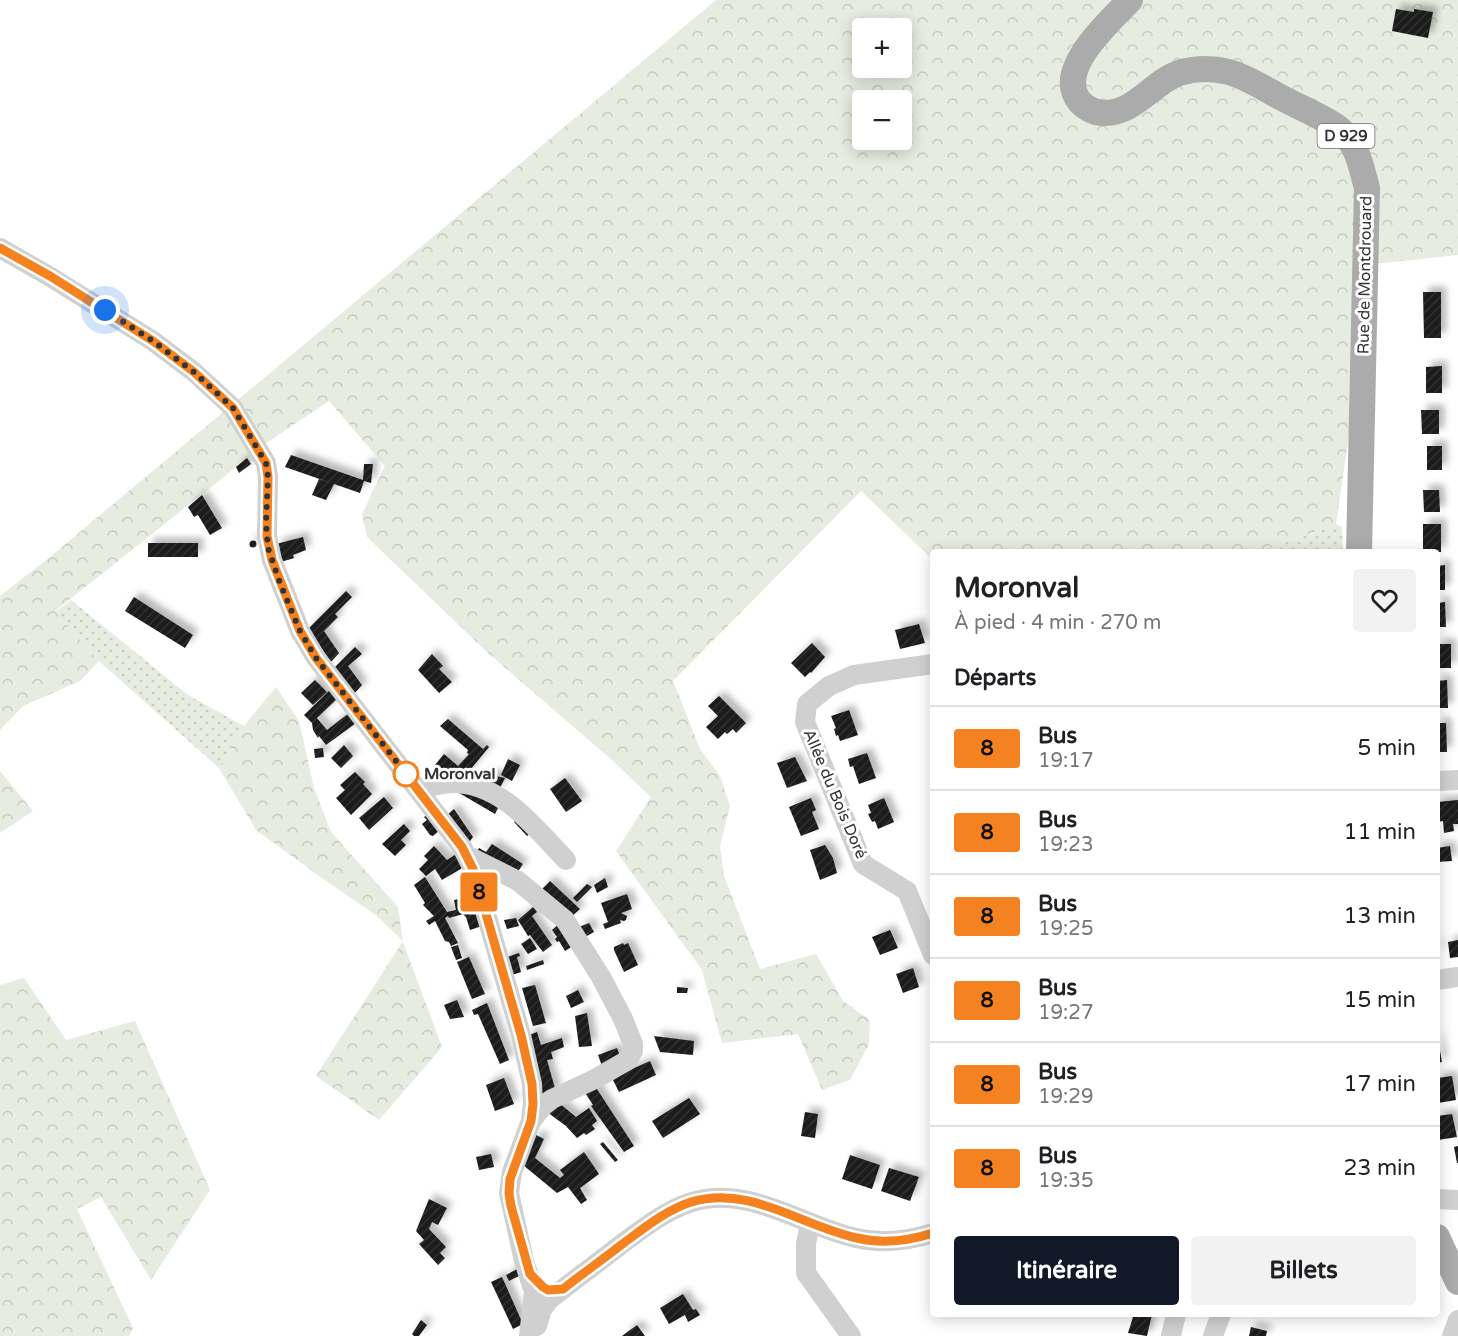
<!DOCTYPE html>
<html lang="fr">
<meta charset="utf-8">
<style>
:root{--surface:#fff;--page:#f2f2f2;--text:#202124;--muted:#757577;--line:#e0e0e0;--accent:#111827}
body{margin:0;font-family:"Varela Round",sans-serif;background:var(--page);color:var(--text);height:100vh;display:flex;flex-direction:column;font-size:22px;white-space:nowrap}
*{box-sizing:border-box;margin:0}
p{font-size:20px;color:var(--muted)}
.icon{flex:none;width:33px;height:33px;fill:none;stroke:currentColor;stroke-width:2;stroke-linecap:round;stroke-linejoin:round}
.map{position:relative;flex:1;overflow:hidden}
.sheet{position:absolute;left:930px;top:549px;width:510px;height:768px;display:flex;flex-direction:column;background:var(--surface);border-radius:6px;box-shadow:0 3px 15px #0003}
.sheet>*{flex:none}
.badge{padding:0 12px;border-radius:4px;font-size:21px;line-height:39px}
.fabs{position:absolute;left:852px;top:18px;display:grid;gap:12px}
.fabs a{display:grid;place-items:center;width:60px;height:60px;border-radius:6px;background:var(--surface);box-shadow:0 3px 15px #0003;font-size:30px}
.you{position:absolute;width:30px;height:30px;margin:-15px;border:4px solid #fff;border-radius:50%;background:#1a73e8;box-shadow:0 0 0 9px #1a73e833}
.map>.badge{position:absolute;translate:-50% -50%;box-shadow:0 0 0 3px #fff}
h2{padding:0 24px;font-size:22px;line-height:54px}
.round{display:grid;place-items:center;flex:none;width:63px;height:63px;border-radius:6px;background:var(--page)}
.head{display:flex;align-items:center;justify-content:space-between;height:102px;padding:0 24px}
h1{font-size:28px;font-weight:700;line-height:45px}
.cta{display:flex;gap:12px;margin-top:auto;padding:12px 24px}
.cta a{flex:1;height:69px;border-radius:6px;background:var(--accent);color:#fff;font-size:24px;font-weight:700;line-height:69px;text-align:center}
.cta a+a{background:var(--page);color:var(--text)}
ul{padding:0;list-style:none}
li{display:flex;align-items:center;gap:18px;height:84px;padding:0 24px;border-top:2px solid var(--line)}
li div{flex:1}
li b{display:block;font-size:22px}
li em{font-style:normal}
li .badge{min-width:66px;font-weight:700;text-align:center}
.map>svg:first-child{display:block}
</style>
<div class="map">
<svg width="1458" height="1336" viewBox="0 0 1458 1336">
<defs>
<pattern id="grass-dots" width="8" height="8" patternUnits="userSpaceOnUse" patternTransform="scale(1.5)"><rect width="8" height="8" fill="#e6ecdf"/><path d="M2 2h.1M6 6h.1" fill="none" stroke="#c6cbc0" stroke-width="1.8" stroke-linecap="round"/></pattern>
<pattern id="forest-crowns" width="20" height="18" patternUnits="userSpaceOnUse" patternTransform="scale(1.5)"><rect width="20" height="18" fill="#e6ecdf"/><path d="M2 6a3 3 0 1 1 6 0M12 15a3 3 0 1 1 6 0" fill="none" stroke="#c6cbc0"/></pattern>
<pattern id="building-hatch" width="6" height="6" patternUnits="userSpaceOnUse" patternTransform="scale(1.5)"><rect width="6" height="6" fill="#1a1a1a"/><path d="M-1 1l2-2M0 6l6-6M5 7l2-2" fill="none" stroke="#333"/></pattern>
<filter id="shadow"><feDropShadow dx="5.5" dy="-5.5" stdDeviation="3" flood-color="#0004"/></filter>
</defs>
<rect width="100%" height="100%" fill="#fff"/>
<path fill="url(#grass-dots)" d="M1336,524L1342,527L1343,552H1259Z
M71,600L188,695L244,726L219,768L99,661L55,612Z"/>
<path fill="url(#forest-crowns)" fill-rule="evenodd" d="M716,0H1458V255L1374,264L1336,524L1259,552H933V560L861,491L673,681L700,749L720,776L730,806L720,846L724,876L760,969L816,954L843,1001L870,1020L869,1044L850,1080L822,1090L798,1034L722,1043L702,970L616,851L651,797L613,761L487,652L367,537L362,514L385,466L329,401L269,441L55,611L99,661L80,681L23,706L0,730V596L50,557ZM862,28H902V68H862ZM862,100H902V140H862Z
M276,687L299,721L314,788L331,832L398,907L403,942L442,1047L379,1120L316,1076L403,941L377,916L322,878L256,830L219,768L244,726Z
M0,771L33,811L0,833Z
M24,978L66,1040L135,1021L210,1190L151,1280L101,1197L77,1209L133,1328L129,1336H0V985Z"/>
<path fill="url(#building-hatch)" filter="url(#shadow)" d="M1396,9L1414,12V9L1433,12L1428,38L1392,31Z
M1423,292H1441V338H1424Z
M1442,366V393H1426V367Z
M1421,410H1439V434H1422Z
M1427,446H1442V470H1427Z
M291,455L363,480L364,464H373L371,483L364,481L360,493L285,467Z
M247,458L251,464L239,473L236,467Z
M319,479L334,484L326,500L312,495Z
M1423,490H1439L1440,512H1424Z
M202,495L222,528L210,535L198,515L194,517L188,507Z
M1423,524H1441V552H1423Z
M303,537L306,550L293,555L294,558L281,562L276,544Z
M249.5 544a3.5 3.5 0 1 1 7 0a3.5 3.5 0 1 1-7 0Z
M148,543H198V557H148Z
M1445,565V590H1437V566Z
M346,591L352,597L335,614L338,617L324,631L339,653L331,662L308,629Z
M134,597L193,635L185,648L125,611Z
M1445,602L1446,627H1437V603Z
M919,624L925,643L900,649L895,630Z
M812,643L825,657L811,673L810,672L805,677L791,663Z
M1437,644H1451V668H1437Z
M355,647L362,654L348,666L362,685L353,695L334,668Z
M432,654L443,666L439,669L452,682L439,693L418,670Z
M315,680L327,692L313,705L301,693Z
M1447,680L1448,708H1437V681Z
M331,689L338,698L317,718L327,730L349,713L356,723L326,745L319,736L318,738L313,730L312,723L304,715Z
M719,696L746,723L736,733L733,729L727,734L725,732L718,739L706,727L718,716L708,706Z
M849,710L858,735L840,741L838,735L836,736L834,729L836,728L831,716Z
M448,719L483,749L487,745L489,747L461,781L448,776L435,765L444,754L458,766L469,754L467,753L468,750L440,726Z
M1437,723H1446L1447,752H1437Z
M344,745L353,756L341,768L331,758Z
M323,748L324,757L315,758L314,749Z
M867,753L876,778L859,784L853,766L850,767L848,759Z
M795,757L807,781L787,788L777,763Z
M508,759L520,765L512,781L501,775Z
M355,772L365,782L363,784L372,794L351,815L336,798L345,790L340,785Z
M487,774L505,778L499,790L478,785Z
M565,778L582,801L566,812L550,789Z
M454,790L501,802L495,814Z
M384,797L393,808L369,830L359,818Z
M811,798L816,810L812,812L819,829L801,836L789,807Z
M884,798L894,822L878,829L875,821L872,822L868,814L871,813L868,805Z
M1458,800V824H1453L1454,831L1444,833L1443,821L1437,822V802Z
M454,809L473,837L467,845L446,816Z
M428,814L440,830L433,836L430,835L422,824L427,820L424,817Z
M520,816L533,831L527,836L514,822Z
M404,824L410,831L401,840L406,845L395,856L382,844Z
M492,844L523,864L517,873L477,851L479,848L486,852Z
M825,845L833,858L837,873L820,880L810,850Z
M434,846L447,860L458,853L464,867L442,880L435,869L426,876L419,869L428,860L424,856Z
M1450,846L1452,861L1437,862V848Z
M425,877L447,912L456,910L454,900L470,897L469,893L472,892L482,926L470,930L466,917L463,914L449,918L448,916L445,918L458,943L451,946L449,942L445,941L435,921L429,925L426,921L434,916L423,905L425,903L414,885Z
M605,878L608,887L597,893L594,885Z
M550,881L580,909L571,917L541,890Z
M587,884L592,887L577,902L573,898Z
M627,894L632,909L621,913L627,916L626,920L624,921L620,920L621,923L605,929L603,924L608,922L601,903Z
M533,907L537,912L532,916L552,945L543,952L530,935L528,936L518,920Z
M516,918L519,926L507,929L504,920Z
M560,923L576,944L565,951L559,941L557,942L555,939L557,937L552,930Z
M589,923L594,932L585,937L579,927Z
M890,930L898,948L880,955L872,937Z
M530,938L537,949L528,954L521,944Z
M1437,938L1440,952L1437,953Z
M1458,940V957L1450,958L1448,942Z
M623,943L624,945L628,943L638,965L624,972L614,950V947Z
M458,945L462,958L456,960L451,947Z
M519,953L520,956L517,957L521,972L509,976L504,958Z
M469,957L485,994L472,999L457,962Z
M543,960L544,964L527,970L526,966Z
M913,968L919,987L903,993L896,974Z
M535,985L546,1023L533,1026L522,988Z
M677,987L688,988L687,993H677Z
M578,990L584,1002L571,1008L566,996Z
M457,1000L464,1017L450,1019L444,1005Z
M487,1003L509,1060L500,1064L478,1014L474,1015L472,1010Z
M587,1013L592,1046L579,1047L575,1016Z
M537,1032L541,1045L562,1038L564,1047L551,1052L553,1059L547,1060L556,1092L543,1099L526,1036Z
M1437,1033L1442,1062L1437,1063Z
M654,1036L694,1041L693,1055L660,1052Z
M617,1048L621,1059L602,1066L598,1055Z
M650,1061L656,1075L619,1092L612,1078Z
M1452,1076L1456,1100L1438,1103L1437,1078Z
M504,1078L514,1104L495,1111L486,1085Z
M595,1086L634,1146L624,1152L591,1106L593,1105L584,1091Z
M689,1098L700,1114L663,1138L652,1121Z
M559,1103L576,1117L589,1108L597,1121L592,1125L595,1129L586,1135L584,1133L577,1138L566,1126L547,1112Z
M805,1112L818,1114L815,1138L801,1136Z
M1452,1114L1457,1137L1438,1140L1437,1116Z
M536,1135L544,1139L535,1158L560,1178L564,1175L560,1170L584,1152L599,1174L580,1188L587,1200L581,1204L568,1187L557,1193L523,1165Z
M603,1142L618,1160L615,1162L600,1144Z
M1458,1146V1163H1457L1454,1147Z
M491,1154L494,1167L479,1170L476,1157Z
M850,1155L880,1165L872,1189L842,1179Z
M889,1168L919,1177L910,1201L881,1191Z
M429,1199L447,1208L438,1225L432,1222L429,1229L446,1247L440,1253L445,1258L438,1265L419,1244L424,1240L416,1231Z
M519,1268L521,1275L509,1281L506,1275Z
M502,1277L523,1324L513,1329L491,1282Z
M683,1294L693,1310L696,1309L700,1315L688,1322L685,1315L669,1324L660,1308Z
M1134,1314H1152L1147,1336L1128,1333Z
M421,1320L427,1325L419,1336H414L412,1334Z
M637,1325L645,1336H622L630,1330Z
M1251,1327L1267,1331L1266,1336H1249Z"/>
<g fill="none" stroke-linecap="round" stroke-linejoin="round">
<path stroke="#d0d0d0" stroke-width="20" d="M0,248L49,276L153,341L194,372L233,408L266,463L268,477L267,536L272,560L300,631L316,658L462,847L473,869L521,1035L532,1084L533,1104L531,1121L512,1172L509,1193L524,1261L534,1292L529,1336
M933,664L854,675L829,686L807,704L805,722L863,864L907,891L933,955
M1437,781L1458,780
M417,789C429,787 442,783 454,783C503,784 535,828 566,860
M468,856L518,881L565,920L601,977L623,1019L633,1044V1051L628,1060L595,1079L552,1099L543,1106L531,1121
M1437,980L1458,977
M1437,1199L1458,1200
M810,1223L806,1244V1273L851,1336
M537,1326L542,1309L550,1299C573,1281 596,1264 619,1246C641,1230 663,1212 689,1203C748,1183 801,1226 856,1238C882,1244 908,1241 933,1233
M1171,1336L1176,1314
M1213,1336L1221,1314
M1452,1336L1458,1320"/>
<path stroke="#ababab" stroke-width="26" d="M1130,0C1110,22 1053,70 1080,102C1086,108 1095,113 1104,113C1134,114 1153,82 1179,73C1195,68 1213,68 1229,72C1247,77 1265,89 1282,98C1299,107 1318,115 1334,125C1339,128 1344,133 1347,137C1359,151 1362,171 1367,188L1359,552
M1437,1237L1458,1282"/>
</g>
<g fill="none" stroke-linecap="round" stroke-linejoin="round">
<defs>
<path id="line" d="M0,248L50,276L153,341L194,372L233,408L266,463L268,477L267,536L272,560L300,631L316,658L462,847L473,869L521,1035L532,1084L533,1104L531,1121L510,1179L509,1193L511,1206L530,1274L543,1287L548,1290L563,1289C582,1274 602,1260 621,1245C643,1229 664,1211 691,1202C749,1184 801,1226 857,1238C882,1244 908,1241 933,1233"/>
</defs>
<use href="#line" stroke="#fff" stroke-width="14"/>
<use href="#line" stroke="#f58220" stroke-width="9"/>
<path stroke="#333" stroke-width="6" stroke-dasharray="0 10.8" d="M105,310L153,341L194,372L233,408L266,463L268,477L266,523L268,548L280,583L300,631L316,658L406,774"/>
</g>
<circle fill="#fff" stroke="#f58220" stroke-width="3" cx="406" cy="774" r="12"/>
<g text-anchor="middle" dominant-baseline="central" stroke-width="6" stroke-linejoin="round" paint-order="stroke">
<rect fill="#fff" stroke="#707070" stroke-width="1.5" x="1317.5" y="124" width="57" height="24" rx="4.5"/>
<g font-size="15" font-weight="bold" fill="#333">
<text x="1346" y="136">D 929</text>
</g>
<g font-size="16" fill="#333" stroke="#fff">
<text transform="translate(1365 275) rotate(-89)">Rue de Montdrouard</text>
<text transform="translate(835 794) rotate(67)">Allée du Bois Doré</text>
</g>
<g font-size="16" font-weight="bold" fill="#333" stroke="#fff" text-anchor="start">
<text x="424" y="774">Moronval</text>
</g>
</g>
</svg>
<div class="fabs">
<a>+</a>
<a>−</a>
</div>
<div class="you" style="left:105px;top:310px"></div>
<b class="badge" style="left:479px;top:892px;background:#f58220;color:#111">8</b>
<section class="sheet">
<div class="head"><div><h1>Moronval</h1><p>À pied · 4 min · 270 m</p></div><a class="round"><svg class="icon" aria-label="heart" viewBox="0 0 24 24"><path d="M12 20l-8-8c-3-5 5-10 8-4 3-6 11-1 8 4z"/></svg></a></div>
<h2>Départs</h2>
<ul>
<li><span class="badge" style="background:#f58220;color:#111">8</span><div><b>Bus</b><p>19:17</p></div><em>5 min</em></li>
<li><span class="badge" style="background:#f58220;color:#111">8</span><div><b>Bus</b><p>19:23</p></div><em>11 min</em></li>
<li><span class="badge" style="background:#f58220;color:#111">8</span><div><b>Bus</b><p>19:25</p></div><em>13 min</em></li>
<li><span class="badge" style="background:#f58220;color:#111">8</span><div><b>Bus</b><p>19:27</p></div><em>15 min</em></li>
<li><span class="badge" style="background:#f58220;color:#111">8</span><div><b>Bus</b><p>19:29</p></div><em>17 min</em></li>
<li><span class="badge" style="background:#f58220;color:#111">8</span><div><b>Bus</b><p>19:35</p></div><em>23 min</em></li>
</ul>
<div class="cta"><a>Itinéraire</a><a>Billets</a></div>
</section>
</div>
